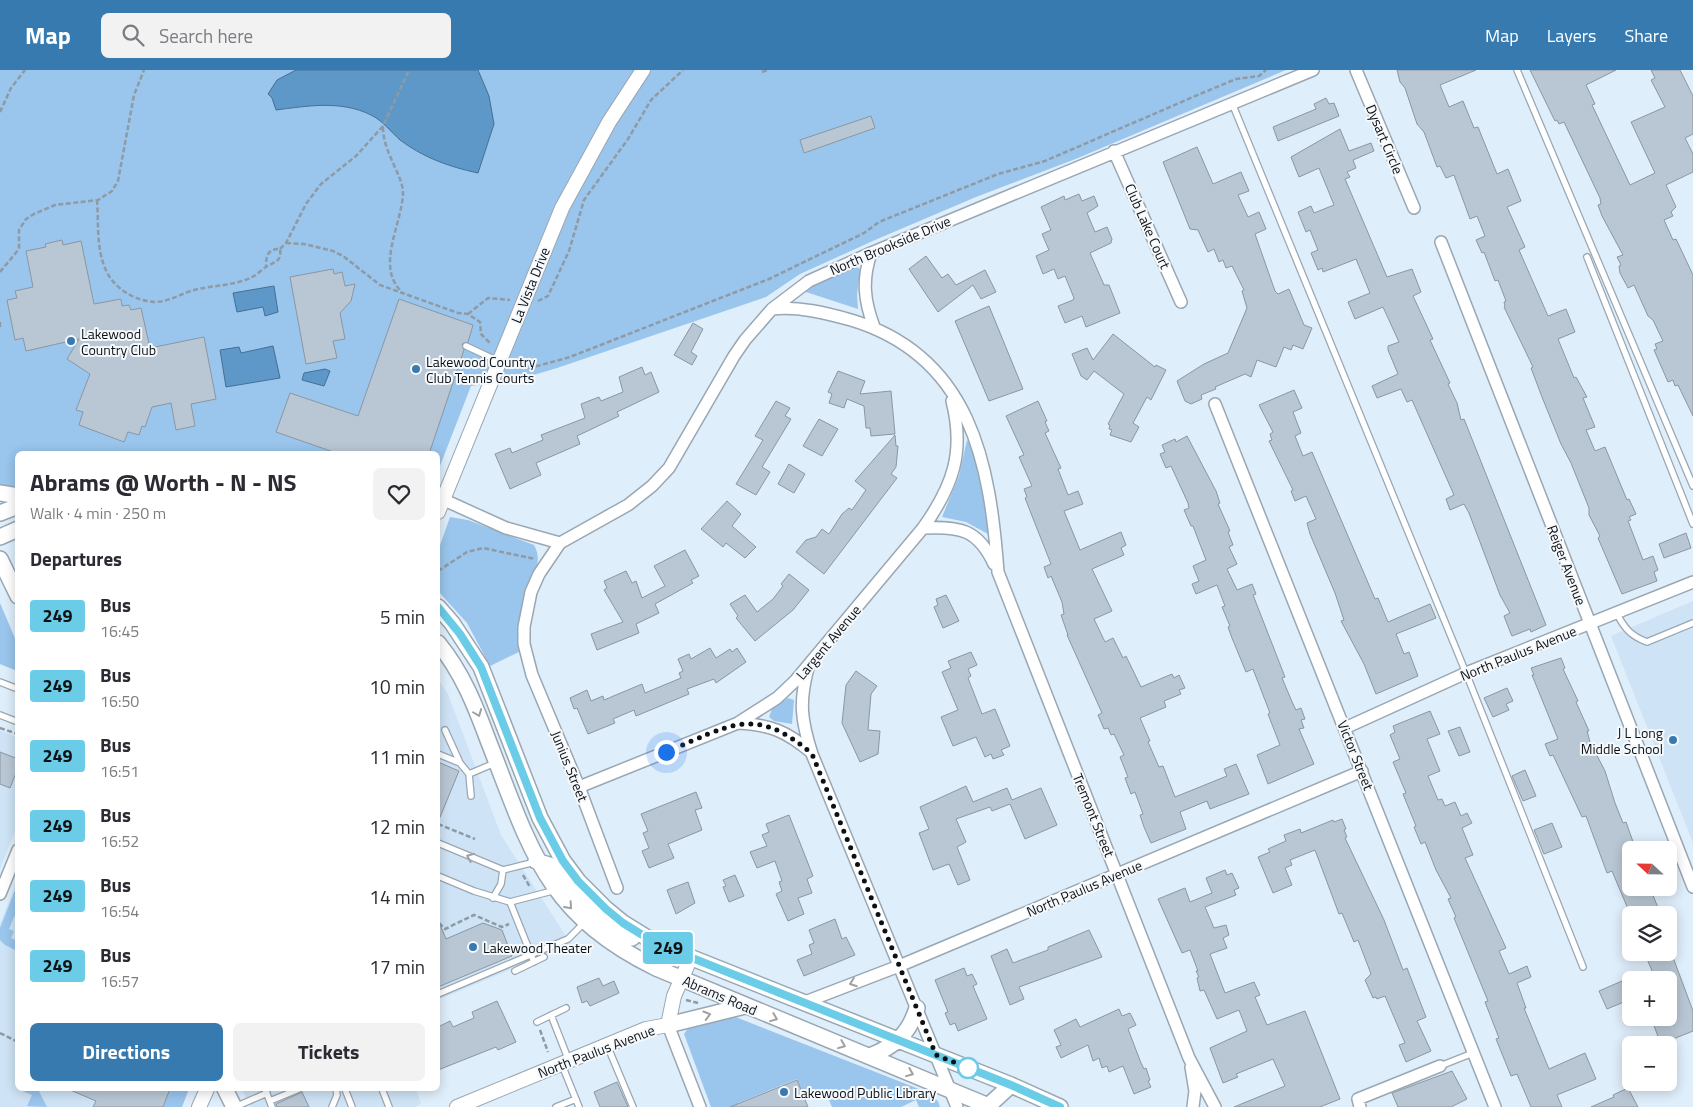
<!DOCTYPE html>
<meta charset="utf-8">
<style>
:root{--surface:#fff;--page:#f2f2f3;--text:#2b2b33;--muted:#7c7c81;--accent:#367aaf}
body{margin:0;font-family:"Titillium Web",sans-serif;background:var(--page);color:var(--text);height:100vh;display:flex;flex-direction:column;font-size:19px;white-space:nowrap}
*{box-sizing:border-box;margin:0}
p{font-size:16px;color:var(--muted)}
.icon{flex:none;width:28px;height:28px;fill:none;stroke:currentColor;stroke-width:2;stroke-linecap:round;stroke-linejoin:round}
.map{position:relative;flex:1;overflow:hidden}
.side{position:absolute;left:15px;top:381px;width:425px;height:640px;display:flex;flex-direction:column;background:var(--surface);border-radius:8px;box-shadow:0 2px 12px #0003}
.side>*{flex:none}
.badge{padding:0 10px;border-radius:4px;font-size:18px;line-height:32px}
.needle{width:32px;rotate:292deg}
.controls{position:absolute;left:1622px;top:771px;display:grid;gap:10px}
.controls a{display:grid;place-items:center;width:55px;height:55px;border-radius:8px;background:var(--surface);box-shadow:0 2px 12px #0003;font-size:25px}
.you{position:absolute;width:25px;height:25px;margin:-12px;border:4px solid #fff;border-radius:50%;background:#1a73e8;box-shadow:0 0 0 8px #1a73e833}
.map>.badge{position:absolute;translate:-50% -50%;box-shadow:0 0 0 2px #fff}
h2{padding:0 15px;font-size:19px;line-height:45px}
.round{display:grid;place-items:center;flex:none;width:52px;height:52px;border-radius:8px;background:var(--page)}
.summary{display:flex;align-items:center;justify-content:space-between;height:85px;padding:0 15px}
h1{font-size:24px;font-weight:700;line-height:38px}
.button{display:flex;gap:10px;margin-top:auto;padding:10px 15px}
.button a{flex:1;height:58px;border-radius:8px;background:var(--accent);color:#fff;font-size:20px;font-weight:700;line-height:58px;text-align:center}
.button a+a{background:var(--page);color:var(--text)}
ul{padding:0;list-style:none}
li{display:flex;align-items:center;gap:15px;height:70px;padding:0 15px}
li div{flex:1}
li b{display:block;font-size:19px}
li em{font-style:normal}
li .badge{min-width:55px;font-weight:700;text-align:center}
header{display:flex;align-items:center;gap:30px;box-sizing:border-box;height:70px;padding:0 25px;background:var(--accent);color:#fff}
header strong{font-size:24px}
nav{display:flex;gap:28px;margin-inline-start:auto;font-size:18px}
.search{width:350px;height:45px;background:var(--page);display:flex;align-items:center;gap:12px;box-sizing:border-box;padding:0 18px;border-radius:8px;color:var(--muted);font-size:19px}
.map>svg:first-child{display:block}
</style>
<header>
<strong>Map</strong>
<div class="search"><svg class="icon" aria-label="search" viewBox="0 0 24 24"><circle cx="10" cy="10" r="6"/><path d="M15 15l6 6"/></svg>Search here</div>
<nav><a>Map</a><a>Layers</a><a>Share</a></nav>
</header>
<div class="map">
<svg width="1693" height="1037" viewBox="0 0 1693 1037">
<rect width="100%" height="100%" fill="#dfeefb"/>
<path fill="#cee3f5" d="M1693,531V773L1611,566Z
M438,609L448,624L501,765L571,874L438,930Z
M0,660L18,668L17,756L0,799Z
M17,811L18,1019H189L181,1037H0V854Z
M242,1019H416L421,1034L415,1037H250Z"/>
<path fill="#9ac5ec" d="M0,0H1286L1078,88L976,127L875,170L800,204L766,227L557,298L527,307L471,316L438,401V384H18L17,416L0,417Z
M855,196L860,199L857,225L858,239L806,222L805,219Z
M967,370C983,390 985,439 988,464L966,452L942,447L959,406Z
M450,447L468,450L534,475C543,491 534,504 528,519C522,534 515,567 519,582L490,596L467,553L438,521V481Z
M0,533L17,573V601L0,594Z
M788,628L794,630L792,654L774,651L769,647L772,639Z
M17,815V840L9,859L14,861L11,868L17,871V881L5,875L0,870V858Z
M733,946L924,1021L938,1031L940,1037H919L916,1030L901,1037H832L825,1020L804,1028L797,1009L738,1033L739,1037H711L684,964L689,957Z
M23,1019H38L47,1037L27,1036L32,1025L22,1021Z
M170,1019H189L182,1037H163Z"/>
<path fill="#5d98c9" stroke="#457093" d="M296,0H478L489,26L494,54L478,103C450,97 424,88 400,70C391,62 382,50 371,45C341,30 307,36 276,40L272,28L268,24L277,10Z
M274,216L278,242L265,246L263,237L237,242L233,223Z
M273,276L280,308L226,317L220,280L239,277L241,283Z
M325,299L330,301L324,316L302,310L304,303Z"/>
<path fill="#b9c7d4" stroke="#8a97a3" d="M1397,0H1476L1440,15L1449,37L1463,31L1474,58L1478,57L1497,104L1508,99L1521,131L1507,137L1525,177L1519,180L1548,246L1566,239L1575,262L1558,269L1574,308L1576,307L1587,327L1583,328L1595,357L1586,360L1595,381L1605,377L1627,430L1629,429L1636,444L1629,447L1631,450L1628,451L1643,490L1653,486L1658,500L1654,502L1657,511L1622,524L1598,468L1600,466L1589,445V438L1571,393L1561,374L1542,327L1531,298L1533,297L1504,237L1505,236L1504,232L1506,231L1498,210L1495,211L1484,182L1482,183L1476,170L1485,166L1477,146L1470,149L1454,105L1446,108L1440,96L1437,97L1424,62L1417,54L1405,18L1400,12Z
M1530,0H1616L1586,15L1595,34L1592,35L1630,115L1655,103L1631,52L1665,37L1651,10L1655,8L1651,0H1680L1693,26V64L1685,68L1693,84V102L1666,115L1676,137L1671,142L1673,146L1664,150L1673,170L1676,169L1693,205V346L1678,315L1675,316L1673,310L1668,312L1654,280L1657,279L1655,274L1663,271L1653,250L1648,246L1634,215L1628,218L1620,203L1619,196L1621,195L1617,187L1623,185L1602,146L1598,135L1601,134L1600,128L1564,52L1559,54L1557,50L1555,51Z
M1326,28L1329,34L1334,33L1339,46L1278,71L1273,57L1316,39L1314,34Z
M871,46L875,58L804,83L800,70Z
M1340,59L1349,81L1371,73L1374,81L1353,90L1356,98L1347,102L1350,107L1345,109L1387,207L1412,199L1421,222L1413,226L1433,269L1430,270L1450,313L1448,314L1457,333L1461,350L1464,349L1546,555L1531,562L1530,559L1512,566L1511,564L1504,546L1510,543L1500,525L1469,443L1464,434L1450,440L1446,429L1454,425L1412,330L1407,332L1401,319L1377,328L1372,316L1398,304L1388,280V276L1399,272L1383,237L1355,249L1348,232L1370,223L1356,189L1323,202L1322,198L1318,200L1311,183L1318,180L1310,160L1306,162L1298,142L1311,136L1314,143L1334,135L1319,98L1299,107L1291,87Z
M1197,77L1213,114L1241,102L1249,121L1238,125L1248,147L1259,142L1266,159L1255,164L1275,221L1278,224L1289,219L1304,255L1312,258L1303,279L1293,275L1291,280L1284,277L1276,297L1257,290L1251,307L1245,304L1215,317L1216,319L1201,325L1202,329L1191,334L1185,331L1177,311L1204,294L1228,283L1247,238L1242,221L1244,220L1232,196L1226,198L1223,190L1219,192L1214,179L1208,182L1198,160L1190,159L1163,92Z
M1079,124L1082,131L1094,126L1098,136L1087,143L1095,162L1107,157L1112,169L1111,173L1090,183L1104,215H1109L1120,243L1086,257L1082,246L1065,253L1058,236L1073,230L1074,228L1065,206L1058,209L1054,199L1043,204L1036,186L1049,180L1042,164L1051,160L1041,137L1064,126L1065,130Z
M62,170L63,175L81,171L94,234L121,229L122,236L129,235L131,240L141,238L150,278L204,267L216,329L191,334L195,356L176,360L171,333L152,337L145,357L142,356L139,365L128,362L124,372L79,355L83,342L76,340L90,304L67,289L79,269L26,281L23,268L15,270L7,230L17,228L15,221L33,217L26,181L46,177L45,174Z
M926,186L942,208L948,204L956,215L985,200L996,222L981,229L973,215L938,242L909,199Z
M333,199L334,204L342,202L345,216L355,214L351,231L340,243L345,269L333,271L337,288L306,294L290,207Z
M399,229L473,255L468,272L462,274L464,280L429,384H339L276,362L290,323L358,346Z
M989,236L1023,319L989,331L955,251Z
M693,253L703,259L691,282L697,286L692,295L674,285Z
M1113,264L1155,297L1156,295L1166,300L1151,330L1147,327L1133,353L1139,357L1131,372L1110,365L1112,360L1109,359L1110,355L1108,354L1124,324L1094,301L1087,310L1081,306L1072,284L1087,278L1093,290Z
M642,297L645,305L651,302L659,322L617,342L619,346L577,366L580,374L536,393L541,405L510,419L495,384L510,378L512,383L543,370L541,365L585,348L581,334L599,327L601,331L623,322L619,307Z
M838,301L865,311L860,324L891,321L895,364L871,366L870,358H866L864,336L847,329L844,338L829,333L832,324L828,322Z
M1294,320L1302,338L1293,342L1301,363L1295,366L1303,386L1312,382L1375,529L1378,528L1388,552L1430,534L1436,548L1396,564L1404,584L1409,582L1418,606L1376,624L1364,594L1341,551L1344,550L1335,523L1310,464L1307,453L1316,449L1306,426L1295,431L1291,421L1293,420L1269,371L1272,370L1270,364L1273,362L1259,335Z
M776,331L790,338L785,346L791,349L762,397L770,402L756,425L736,414L763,370L755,366Z
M1038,331L1047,351L1045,352L1049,361L1045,363L1061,398L1058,399L1068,425L1078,421L1083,434L1064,441L1080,480L1121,462L1126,475L1121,478L1124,485L1092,499L1112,541L1094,549L1105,572L1113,568L1123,588L1126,586L1141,617L1172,604L1174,608L1179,605L1185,618L1179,620L1181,624L1164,631L1166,637L1140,648L1150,671L1148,672L1159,697L1163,696L1175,727L1227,706L1224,699L1236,694L1249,724L1210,739L1207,731L1180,742L1186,759L1151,773L1144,757L1140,745L1143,744L1135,722L1131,724L1125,708L1128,707L1120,687L1124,685L1114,664L1111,665L1108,658L1104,659L1098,645L1102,643L1067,565H1068L1061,545L1064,544L1062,532L1051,506L1048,508L1044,497L1051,494L1025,428L1027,427L1024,419L1032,416L1019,387L1024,385L1006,346Z
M819,349L838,359L822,386L803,376Z
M895,365L896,376H898L896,397L891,404L897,408L824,504L796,482L806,470L816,467L822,459L829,464L842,444L849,438L852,440L866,420L855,411Z
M1187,366L1216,421L1220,433L1218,434L1230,461L1228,462L1233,475L1229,477L1237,494L1227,499L1237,520L1252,514L1256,524L1253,525L1285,607L1282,608L1293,634L1296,640L1301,638L1305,649L1301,650L1304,658L1299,659L1314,694L1268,714L1257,685L1280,675L1268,644L1270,643L1253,599L1246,602L1232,568L1228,557L1230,556L1222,537L1225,536L1217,515L1196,524L1192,514L1199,511L1193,496L1206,490L1193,456H1191L1184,440L1189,438L1188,433L1171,396L1166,398L1160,384L1165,382L1162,375L1175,369L1176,372Z
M789,394L805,404L794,423L778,414Z
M727,431L741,444L732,456L756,477L745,488L726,473L723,477L701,459Z
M1686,463L1691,478L1664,488L1659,474Z
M685,480L699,506L691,510L693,513L655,534L659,543L636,554L639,563L597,580L591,564L623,552L604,520L607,518L604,511L626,501L632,513L636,511L642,528L665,516L654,496Z
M789,504L809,520L793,540L755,571L736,548L738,546L730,534L745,525L757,542L773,529L783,516L781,514Z
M946,525L959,551L943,558L934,537L938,535L936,529Z
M710,578L716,588L730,579L732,582L737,578L746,592L716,613L714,609L687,619L689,624L636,646L634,640L613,649L615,653L588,664L577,638L574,639L570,628L587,620L591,631L603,626L604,630L642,614L645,623L681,608L679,603L683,601L678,589L689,584L691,589Z
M971,582L977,595L968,599L971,606L968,608L982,644L995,639L1010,676L1001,680L1004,685L993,689L991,684L985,687L976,667L953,676L941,647L958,640L942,602L951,598L948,591Z
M1561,588L1565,598L1563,599L1578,631L1576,632L1589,661H1587L1590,672L1605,701L1615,733L1623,753L1626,752L1636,780H1631V818H1650L1661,845L1631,846L1612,801L1607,803L1586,746L1582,747L1553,685L1550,686L1545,674L1558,669L1532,605H1534L1531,598Z
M856,601L877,616L871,624L868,660L880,661L878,684L860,692L842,653L846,615Z
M1507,618L1513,631L1506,634L1509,640L1493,647L1484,628Z
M1430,641L1440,664L1427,669L1440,701L1428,706L1438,730L1442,729L1445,736L1455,732L1461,746L1467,743L1472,753L1462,758L1473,785L1465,788L1506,878L1499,881L1509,904L1527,896L1531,907L1517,913L1526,938H1524L1549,999L1585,983L1596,1009L1557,1025L1562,1037H1531L1517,1004L1511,1006L1496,969L1499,968L1485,932L1488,931L1454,848L1456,847L1448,829L1451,828L1436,800L1425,772L1421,774L1414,757L1416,756L1403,724L1406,723L1393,692L1400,689L1390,665L1395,662L1393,656Z
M1460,657L1470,682L1459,686L1448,661Z
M0,682L18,689V698L10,718L0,714Z
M438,692L459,701L438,752Z
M1525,700L1536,726L1523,731L1512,706Z
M966,716L973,732L1007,718L1012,730L1041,718L1057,755L1025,769L1010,734L992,741L990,737L956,749L966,772L957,777L970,810L958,815L949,794L933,800L919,763L929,759L920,737Z
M696,722L702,738L695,740L702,760L668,774L674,788L649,798L642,781L649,778L643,763L648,761L641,744Z
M789,745L813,806L807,809L812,823L798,828L804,844L788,851L776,824L782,821L779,812L782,811L775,791L757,798L750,782L767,776L762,765L769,762L766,754Z
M1342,749L1346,759L1344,760L1347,767L1345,768L1384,850L1403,900L1407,898L1426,947L1417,951L1431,981L1406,992L1399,975L1405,973L1385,926L1377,929L1376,927L1373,928L1365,910L1371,904L1358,870L1354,872L1342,843L1339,844L1315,780L1290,790L1292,795L1285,798L1292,815L1273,823L1258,787L1270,782L1268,779L1286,771L1284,765L1300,759L1301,763L1333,750L1334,752Z
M1552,753L1562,777L1544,784L1534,760Z
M1225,800L1227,805L1232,803L1239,818L1234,820L1236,825L1205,837L1214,858L1226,855L1229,865L1223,868L1227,878L1210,884L1225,923L1254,912L1260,925L1255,927L1267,955L1305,941L1340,1029L1320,1037H1234L1285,1016L1273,989L1236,1004L1238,1007L1223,1013L1210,978L1247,961L1239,940L1217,949L1204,920L1200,921L1197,908L1199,907L1196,901H1198L1190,880L1182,883L1158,829L1185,818L1190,832L1212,823L1206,808Z
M735,805L744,826L729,832L723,817L726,816L723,810Z
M688,812L695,833L676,844L667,820Z
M835,849L842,869L846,867L855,885L804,906L797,890L812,884L809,875L814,873L809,860Z
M438,850L446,869L483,853L502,860L512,886L438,917Z
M1089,860L1102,887L1019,917L1024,929L1010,935L991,886L1007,879L1013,893L1048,880V877Z
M1644,882H1671L1693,941V961L1661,974L1651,948H1669V910H1656Z
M964,898L967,906L972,904L977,914L973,916L987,949L958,961L955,953L950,955L945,943L948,942L935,910Z
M599,908L603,916L614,911L619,923L590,936L587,931L582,933L577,917Z
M1622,911L1623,915L1631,911V929L1607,939L1599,921Z
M497,931L516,972L498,980L496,977L438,1000V957L450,951L453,957L474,948L472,942Z
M1119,939L1122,946L1130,943L1136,955L1128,959L1141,993L1144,999L1146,998L1150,1010L1148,1011L1151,1017L1134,1024L1123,996L1109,1002L1107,996L1102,998L1099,988L1093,991L1088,975L1061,988L1056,977L1061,975L1054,960L1076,949L1080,957Z
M1452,1001L1467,1029L1451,1037H1398L1392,1023Z
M797,1010L808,1037H730Z
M617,1012L628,1037H600L594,1022Z
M1628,1018L1638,1037H1591L1614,1027L1613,1025Z
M68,1019H170L163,1037H93L96,1031Z
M302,1022L309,1037H277L276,1034Z"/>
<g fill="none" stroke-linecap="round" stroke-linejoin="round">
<defs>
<path id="service" d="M1517,0L1693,416
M1232,33L1466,603L1583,897
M1587,187L1693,454
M466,276L498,291
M1617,544C1625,559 1631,566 1647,572L1693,553
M0,612L18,619
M0,645L18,652
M445,660L460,693L469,704L471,726
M438,684L460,693
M469,704L495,693
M438,773L503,800
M503,800L535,792
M438,806L474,821L510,832L556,820
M493,828L501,814L503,800
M510,832L534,892
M515,901L544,887
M438,924L568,869L585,852
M551,945L569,991
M537,952L566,938
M607,975L633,1037
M562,995L579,1037
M1440,996L1473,983
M265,1019L272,1037
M345,1019L352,1037
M382,1019L389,1037
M270,1031L299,1019
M235,1037L267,1023
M332,1037L337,1025L336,1019
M556,1037L576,1029"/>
<path id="minor" d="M1356,0L1414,138
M1114,81L1181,232
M1441,172L1693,817
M871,183C862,210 864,230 874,257
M772,239C798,236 826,243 851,250C971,286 990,393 998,502L1189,988L1215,1037
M1215,334L1495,1037
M442,429L506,458L560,473
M923,458C959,456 978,459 994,494
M808,598C799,632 801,650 812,684L957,1037
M738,653C771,655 786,661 811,682
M1345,658L1466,603L1693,512
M579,717L738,653L777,628L795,611L923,458C953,416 965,382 952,331
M617,818L579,717L532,605L524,574V557L531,522L539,504L560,473L628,435L652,416L669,398L734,286L745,270L772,239L809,211L871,183L1313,0
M0,824L18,780
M805,932L899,896L1362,701
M668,955L700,1037
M1191,997L1195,1021L1193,1037
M1360,1037L1358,1029L1440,996"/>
<path id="tertiary" d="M438,442L562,138L609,52L643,0
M199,1037L207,1019
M457,1037L646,959L668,955L674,926L691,887"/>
<path id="secondary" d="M0,423L18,426
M0,443L18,436
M0,467L18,459
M0,489L18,526
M438,537L452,553L481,597L540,748L563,791L578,811L606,839L623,853L657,874L1011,1015L1060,1037
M438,573C462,602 475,635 488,670C530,777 544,843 656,898L991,1037
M536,791L549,795L555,800L596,846L632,868
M668,955L745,936
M870,986C895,976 909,964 917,938
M225,1019L234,1037
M987,1037L1011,1015"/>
</defs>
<use href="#service" stroke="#99a7b3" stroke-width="8"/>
<use href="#minor" stroke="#99a7b3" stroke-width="14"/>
<use href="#tertiary" stroke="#99a7b3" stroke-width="16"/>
<use href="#secondary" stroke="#99a7b3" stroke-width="18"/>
<path stroke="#8e9aa4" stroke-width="2.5" stroke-dasharray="5 2.5" stroke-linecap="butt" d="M762,2L768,0
M0,42L11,18L25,0
M383,57C383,83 403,105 403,123C402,154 375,197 402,222
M97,130C99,156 95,186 111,209C121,222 138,231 154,232C169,232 180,224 194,220C214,215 235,216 254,206C258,204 262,199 266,197C275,191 282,192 280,179C268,179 266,185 266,197
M286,173L304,174L333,181L343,186L380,215L458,243L468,244L480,252L481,264L491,274
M280,179L286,173L306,134L321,114L356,86L383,56L409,0
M0,202L19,179V160L26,149L34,144L55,135L98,130L112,121L118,111L134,25L144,0
M538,231L548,226L569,181L584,130L628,69L651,30L683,0
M468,244L488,228L510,230
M0,252V257
M514,294L530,298L570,287L769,209L864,163L879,152L998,104L1045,91L1200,24L1236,9L1259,6L1266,0
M438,501L467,482L483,478L535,489
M0,658L18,664
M438,754L475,769
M523,805L530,817
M438,819V826
M439,853L445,859L474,845L502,857L509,854
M686,930L698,933
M540,960L548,982
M0,963L18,972"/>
<use href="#service" stroke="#fff" stroke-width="5.5"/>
<use href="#minor" stroke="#fff" stroke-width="11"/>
<use href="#tertiary" stroke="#fff" stroke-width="14"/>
<use href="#secondary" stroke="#fff" stroke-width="15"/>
</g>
<defs><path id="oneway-chevron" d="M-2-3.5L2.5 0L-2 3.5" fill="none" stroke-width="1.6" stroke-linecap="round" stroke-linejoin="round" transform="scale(1.25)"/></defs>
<g stroke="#9ea0a2">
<use href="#oneway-chevron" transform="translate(478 643) rotate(69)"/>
<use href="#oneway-chevron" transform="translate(470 787) rotate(-158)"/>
<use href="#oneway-chevron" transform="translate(569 836) rotate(48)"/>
<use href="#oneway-chevron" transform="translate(853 913) rotate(160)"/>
<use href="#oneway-chevron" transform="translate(707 945) rotate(-16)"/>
<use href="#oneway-chevron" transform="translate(774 948) rotate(22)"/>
<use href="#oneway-chevron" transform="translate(842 975) rotate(22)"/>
<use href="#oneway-chevron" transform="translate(910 1003) rotate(22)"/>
</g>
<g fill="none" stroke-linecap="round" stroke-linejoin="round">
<defs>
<path id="line" d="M438,537L460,564L481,597L540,748L563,791L578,811L606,839L623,853L657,874L1011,1015L1060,1037"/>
</defs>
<use href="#line" stroke="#fff" stroke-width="11"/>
<use href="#line" stroke="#6bcce7" stroke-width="8"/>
<path stroke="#0c1116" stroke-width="5" stroke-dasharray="0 9" d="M666,682C728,657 754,633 812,684L936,985L968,998"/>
</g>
<g fill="#367aaf" stroke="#f6f9fc" stroke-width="2">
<circle cx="71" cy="271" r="5"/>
<circle cx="416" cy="299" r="5"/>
<circle cx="1673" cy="670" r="5"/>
<circle cx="473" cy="877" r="5"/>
<circle cx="784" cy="1022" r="5"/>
</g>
<circle fill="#fff" stroke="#6bcce7" stroke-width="2.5" cx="968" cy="998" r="10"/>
<g text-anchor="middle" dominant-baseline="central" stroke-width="4" stroke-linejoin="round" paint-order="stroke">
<g font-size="14" fill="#0c1116" stroke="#f6f9fc">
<text transform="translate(1385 69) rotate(67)">Dysart Circle</text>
<text transform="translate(1148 156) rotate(66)">Club Lake Court</text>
<text transform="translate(890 175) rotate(-23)">North Brookside Drive</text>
<text transform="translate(530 215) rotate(-68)">La Vista Drive</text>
<text transform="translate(1567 495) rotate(69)">Reiger Avenue</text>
<text transform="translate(828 572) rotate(-50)">Largent Avenue</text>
<text transform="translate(1518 583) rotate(-22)">North Paulus Avenue</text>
<text transform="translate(1356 685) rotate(68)">Victor Street</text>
<text transform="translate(570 696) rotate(68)">Junius Street</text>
<text transform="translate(1094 745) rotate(68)">Tremont Street</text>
<text transform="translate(1084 818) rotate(-23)">North Paulus Avenue</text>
<text transform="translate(720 925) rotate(23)">Abrams Road</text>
<text transform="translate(596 981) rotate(-21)">North Paulus Avenue</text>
</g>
<g font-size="14" fill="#0c1116" stroke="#f6f9fc" text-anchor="start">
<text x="81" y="263">Lakewood<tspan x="81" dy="16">Country Club</tspan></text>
<text x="426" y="291">Lakewood Country<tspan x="426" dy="16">Club Tennis Courts</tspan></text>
<text x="1663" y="662" text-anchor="end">J L Long<tspan x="1663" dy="16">Middle School</tspan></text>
<text x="483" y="877">Lakewood Theater</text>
<text x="794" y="1022">Lakewood Public Library</text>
</g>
</g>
</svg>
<div class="controls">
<a><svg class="needle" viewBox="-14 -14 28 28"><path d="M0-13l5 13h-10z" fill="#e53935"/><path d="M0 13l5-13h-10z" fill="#7c7c81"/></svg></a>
<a><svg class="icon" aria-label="layers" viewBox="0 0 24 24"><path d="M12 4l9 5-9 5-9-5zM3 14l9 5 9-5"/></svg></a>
<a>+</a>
<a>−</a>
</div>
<div class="you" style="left:666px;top:682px"></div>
<b class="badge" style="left:668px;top:878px;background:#6bcce7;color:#111">249</b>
<section class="side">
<div class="summary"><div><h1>Abrams @ Worth - N - NS</h1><p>Walk · 4 min · 250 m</p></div><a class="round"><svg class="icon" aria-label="heart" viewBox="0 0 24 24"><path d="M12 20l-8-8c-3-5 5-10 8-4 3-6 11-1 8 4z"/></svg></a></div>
<h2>Departures</h2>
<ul>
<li><span class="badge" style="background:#6bcce7;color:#111">249</span><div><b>Bus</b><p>16:45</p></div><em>5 min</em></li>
<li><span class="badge" style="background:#6bcce7;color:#111">249</span><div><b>Bus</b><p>16:50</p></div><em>10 min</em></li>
<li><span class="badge" style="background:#6bcce7;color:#111">249</span><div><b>Bus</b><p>16:51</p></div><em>11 min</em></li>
<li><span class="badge" style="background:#6bcce7;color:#111">249</span><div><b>Bus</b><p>16:52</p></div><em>12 min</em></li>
<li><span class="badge" style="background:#6bcce7;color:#111">249</span><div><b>Bus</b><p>16:54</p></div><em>14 min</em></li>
<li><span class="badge" style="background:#6bcce7;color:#111">249</span><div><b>Bus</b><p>16:57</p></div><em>17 min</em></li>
</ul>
<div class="button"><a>Directions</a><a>Tickets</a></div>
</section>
</div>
